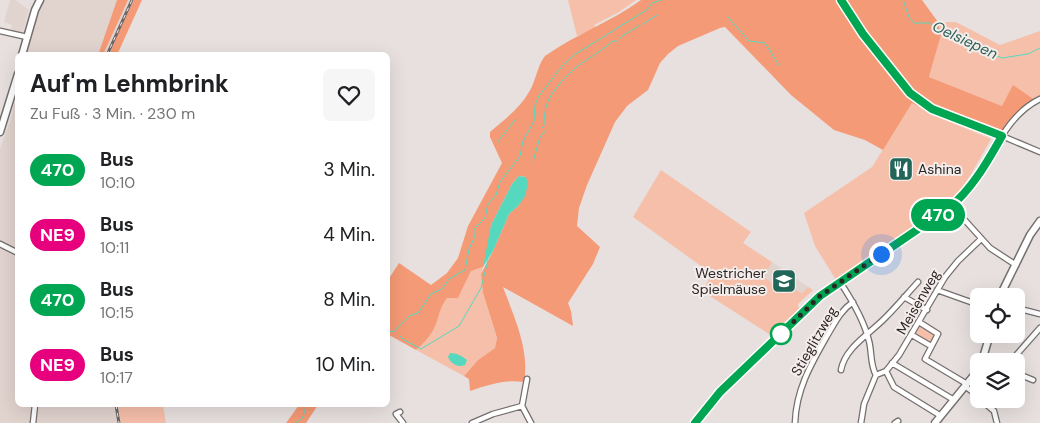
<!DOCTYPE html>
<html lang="de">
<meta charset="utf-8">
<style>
:root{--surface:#fff;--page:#f6f6f6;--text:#202124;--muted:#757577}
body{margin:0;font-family:"DM Sans",sans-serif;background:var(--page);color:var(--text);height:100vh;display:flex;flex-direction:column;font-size:19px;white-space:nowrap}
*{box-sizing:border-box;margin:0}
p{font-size:16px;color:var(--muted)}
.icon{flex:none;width:28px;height:28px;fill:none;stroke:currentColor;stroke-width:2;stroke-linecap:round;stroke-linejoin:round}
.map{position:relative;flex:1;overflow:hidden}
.drawer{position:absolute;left:15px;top:52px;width:375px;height:355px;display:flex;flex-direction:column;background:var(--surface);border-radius:8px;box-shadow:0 5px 20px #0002}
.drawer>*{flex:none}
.badge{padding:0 10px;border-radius:16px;font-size:18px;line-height:32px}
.buttons{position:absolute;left:970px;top:288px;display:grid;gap:10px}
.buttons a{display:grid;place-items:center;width:55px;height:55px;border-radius:8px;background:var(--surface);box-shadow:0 5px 20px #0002;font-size:25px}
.you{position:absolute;width:25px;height:25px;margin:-12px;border:4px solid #fff;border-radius:50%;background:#1a73e8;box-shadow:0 0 0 8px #1a73e833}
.map>.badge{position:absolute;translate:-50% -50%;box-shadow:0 0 0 2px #fff}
.round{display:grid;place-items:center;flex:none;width:52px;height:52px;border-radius:8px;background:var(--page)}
.headline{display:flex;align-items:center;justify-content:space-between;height:85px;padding:0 15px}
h1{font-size:24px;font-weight:700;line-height:38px}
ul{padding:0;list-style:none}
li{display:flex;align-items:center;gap:15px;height:65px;padding:0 15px}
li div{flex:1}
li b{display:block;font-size:19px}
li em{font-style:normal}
li .badge{min-width:55px;font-weight:700;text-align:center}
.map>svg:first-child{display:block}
</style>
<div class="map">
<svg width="1040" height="423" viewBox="0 0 1040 423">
<rect width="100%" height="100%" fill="#e7e0de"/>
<path fill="#e1d3ce" d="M10,0H15L29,10L23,32L20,33L11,30L12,25L4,22Z
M44,0H117L98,55H27L35,19Z
M128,0H134L120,28L109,55H103Z
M17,91L18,405H118L121,423H0V149L11,119Z
M772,262L808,287L802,293L782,284L779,288L763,277Z"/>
<path fill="#f6bfaa" d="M568,0H636L619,12L594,25L596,28L577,36Z
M938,22H956L1000,45L1040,31V99L1002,106L929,77L941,35Z
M912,103L940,118L991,139L970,176L959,192L943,207L836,280L815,246L804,213L872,167Z
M661,170L751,232L743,243L772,262L764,277L779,288L782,284L802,293L808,287L813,290L798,304L799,309L772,336L702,291L712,274L633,217Z
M483,267L481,274L483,293L497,339L495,348L478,360L464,376L416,350C424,343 432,335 436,324C440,313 440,308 447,298H458L471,271Z
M920,326L934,334L931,342L915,334Z
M118,405H163L166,423H121Z"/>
<path fill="#f59a76" d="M117,0H128L103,55H98Z
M134,0H142L117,55H109L120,28Z
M641,0H922L938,22L941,35L929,77L1002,106L1013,85L1036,101L1027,107L1002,136L996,134L991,138L940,118L912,103L883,150L865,140L834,130L791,95L725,27L720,28L678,46L668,54L660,63L648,90L627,106L615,122L587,185L579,208L577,226L600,247L593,264L568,303L571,311L573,326L503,287C514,317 530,350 524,382C503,379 489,385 470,391L469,379L464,376L478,360L495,348L497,338L483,293L481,274L493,251L509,214L519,205L526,177L519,176L512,184L491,225L489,245L483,267L471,271L458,298H447C440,308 440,313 436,324C432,335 424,343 416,350L391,336L388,338V280L399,263L431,285L447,273L458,258L468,226L502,163L490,137V132C504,120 520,108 529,92C536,81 537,66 545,56C576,34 611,22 641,0Z
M299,405H318L306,423H286Z"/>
<path fill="#56d8bf" d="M519,176L526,177L528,184L525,196L519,205L509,214L493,251L483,267L491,225L512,184Z
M450,353C457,353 462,356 467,360L465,365C458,368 451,364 448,357Z"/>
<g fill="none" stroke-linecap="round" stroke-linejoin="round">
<path stroke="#56d8bf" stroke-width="1" d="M903,0L909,17L914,23H929L946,34L1002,58L1028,54L1040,48
M728,17L749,41L765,43L779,65
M643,24L657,15
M619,39C625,33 633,30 640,25
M542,128L544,126C544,117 545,107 549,99C558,83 573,68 588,59C597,53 605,48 613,41H617
M499,142V140L516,119
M533,162L540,137L546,130
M388,332L395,331C399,325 404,323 409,316L418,313L431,294L442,289L449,279L465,270L469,249L475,236V228L485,218L488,204L496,195L500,182L520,156L523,141L534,121L535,105L539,96L563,65L574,55L648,9L652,3L661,0
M400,336L404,340L421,349L459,326L481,288L488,260
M295,423C308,417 301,414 307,405"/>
<defs>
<path id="street" d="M0,31L27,37
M1002,136L1040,152
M952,206L990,248L1016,265
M0,244L18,253
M840,282C852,300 864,320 869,341C872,352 870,365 876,375L864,404L861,423
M937,290L979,305
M904,297L927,310
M1016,308L1040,314
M919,322L938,334L925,359L967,384
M912,335L931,346
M1011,361L1040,328
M892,363L954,400
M841,370C845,347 871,333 886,317C897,306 907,294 918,282
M886,371L894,387L941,416
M1016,373L1033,380
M876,375L886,371L899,355L945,277L958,261L981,239
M527,379L522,406L531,423
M965,386L979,397
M980,399L994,411L997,423
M400,412L396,414L403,423
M33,423L35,405
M472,423L493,414L522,406
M695,423L720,392L820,296L949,208C959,199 969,190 976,180C995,151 1007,115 1040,99
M795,423C796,390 811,364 827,336C835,323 840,311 853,302
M895,423L898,421"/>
<path id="secondary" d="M841,0L863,34L910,93L932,109L1002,136
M22,55L35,10L40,0
M0,132L18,74
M1000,296L1030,235L1040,221
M982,361L990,334
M935,423L979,369"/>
</defs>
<use href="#street" stroke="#746f6d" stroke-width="7"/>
<use href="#secondary" stroke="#746f6d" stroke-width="9"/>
<use href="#street" stroke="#fff" stroke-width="4.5"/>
<use href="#secondary" stroke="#fff" stroke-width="6"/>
<defs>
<path id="rail" d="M107,55L132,0
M116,405L119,423"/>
</defs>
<use href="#rail" stroke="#6c6766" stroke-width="3"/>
<use href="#rail" stroke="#f4edeb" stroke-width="1" stroke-dasharray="4" stroke-linecap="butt"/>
</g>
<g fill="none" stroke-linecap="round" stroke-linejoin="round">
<defs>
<path id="line" d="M695,423L720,392L820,296L949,208C973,188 987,162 1002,136L932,109L910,93L863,34L841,0"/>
</defs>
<use href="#line" stroke="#fff" stroke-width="11"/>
<use href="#line" stroke="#00a651" stroke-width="8"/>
<path stroke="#292625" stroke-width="5" stroke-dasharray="0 9" d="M781,334L820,296L881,254"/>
</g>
<defs>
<symbol id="restaurant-square" viewBox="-11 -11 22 22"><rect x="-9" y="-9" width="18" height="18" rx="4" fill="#216659" stroke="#f4edeb"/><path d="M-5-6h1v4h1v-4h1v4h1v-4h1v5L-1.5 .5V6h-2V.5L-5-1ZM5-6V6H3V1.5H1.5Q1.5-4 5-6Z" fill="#fff"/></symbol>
<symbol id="school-square" viewBox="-11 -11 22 22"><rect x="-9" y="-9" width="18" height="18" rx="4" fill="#216659" stroke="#f4edeb"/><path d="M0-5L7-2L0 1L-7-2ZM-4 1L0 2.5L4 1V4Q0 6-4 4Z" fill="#fff"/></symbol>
</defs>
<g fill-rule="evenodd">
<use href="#restaurant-square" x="887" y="155" width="28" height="28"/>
<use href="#school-square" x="770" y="267" width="28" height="28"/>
</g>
<circle fill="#fff" stroke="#00a651" stroke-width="2.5" cx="781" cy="334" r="10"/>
<g text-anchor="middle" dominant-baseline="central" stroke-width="4" stroke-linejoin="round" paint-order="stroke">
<g font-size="14" fill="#292625" stroke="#f4edeb" text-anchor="start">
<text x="918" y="169">Ashina</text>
<text x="766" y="273" text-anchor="end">Westricher<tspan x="766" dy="16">Spielmäuse</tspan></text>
</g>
<g font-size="14" fill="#292625" stroke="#f4edeb">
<text transform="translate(918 302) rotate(-60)">Meisenweg</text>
<text transform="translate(814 341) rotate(-60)">Stieglitzweg</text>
</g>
<g font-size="15" font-style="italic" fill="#2d6257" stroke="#f4edeb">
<text transform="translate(965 40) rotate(25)">Oelsiepen</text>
</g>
</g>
</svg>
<div class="buttons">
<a><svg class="icon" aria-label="locate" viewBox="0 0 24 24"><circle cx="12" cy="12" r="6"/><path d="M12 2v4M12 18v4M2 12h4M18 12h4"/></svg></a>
<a><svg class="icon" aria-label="layers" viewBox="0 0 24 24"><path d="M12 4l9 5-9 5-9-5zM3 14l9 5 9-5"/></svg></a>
</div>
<div class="you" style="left:881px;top:254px"></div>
<b class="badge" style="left:938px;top:215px;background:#00a651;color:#fff">470</b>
<section class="drawer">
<div class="headline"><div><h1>Auf'm Lehmbrink</h1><p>Zu Fuß · 3 Min. · 230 m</p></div><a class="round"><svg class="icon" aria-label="heart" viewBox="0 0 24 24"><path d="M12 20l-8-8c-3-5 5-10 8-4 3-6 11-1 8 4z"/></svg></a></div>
<ul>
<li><span class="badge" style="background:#00a651;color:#fff">470</span><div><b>Bus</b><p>10:10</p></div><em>3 Min.</em></li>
<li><span class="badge" style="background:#e6007e;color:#fff">NE9</span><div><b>Bus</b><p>10:11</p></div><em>4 Min.</em></li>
<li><span class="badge" style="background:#00a651;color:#fff">470</span><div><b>Bus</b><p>10:15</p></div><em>8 Min.</em></li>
<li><span class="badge" style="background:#e6007e;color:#fff">NE9</span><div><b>Bus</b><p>10:17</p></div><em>10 Min.</em></li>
</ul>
</section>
</div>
